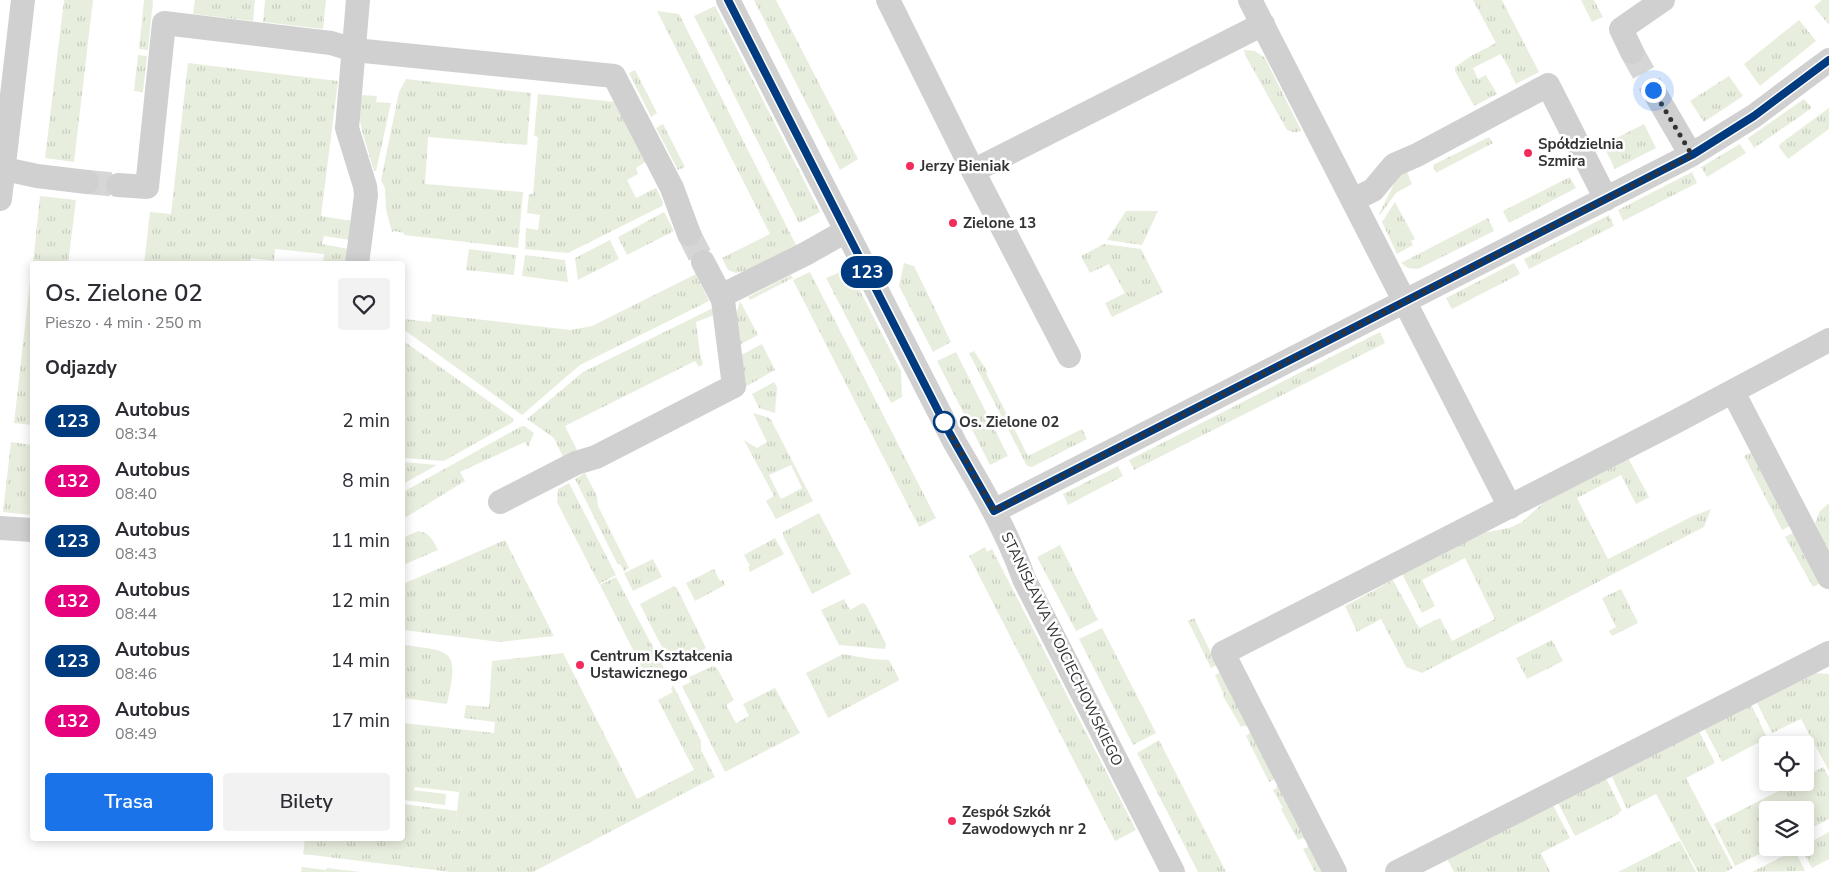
<!DOCTYPE html>
<html lang="pl">
<meta charset="utf-8">
<style>
:root{--surface:#fff;--page:#f2f2f3;--text:#2b2b33;--muted:#7c7c81;--accent:#1a73e8}
body{margin:0;font-family:"Nunito Sans",sans-serif;background:var(--page);color:var(--text);height:100vh;display:flex;flex-direction:column;font-size:19px;white-space:nowrap}
*{box-sizing:border-box;margin:0}
p{font-size:16px;color:var(--muted)}
.icon{flex:none;width:28px;height:28px;fill:none;stroke:currentColor;stroke-width:2;stroke-linecap:round;stroke-linejoin:round}
.map{position:relative;flex:1;overflow:hidden}
.side{position:absolute;left:30px;top:261px;width:375px;height:580px;display:flex;flex-direction:column;background:var(--surface);border-radius:5px;box-shadow:0 2px 12px #0003}
.side>*{flex:none}
.badge{padding:0 10px;border-radius:16px;font-size:18px;line-height:32px}
.tools{position:absolute;left:1759px;top:736px;display:grid;gap:10px}
.tools a{display:grid;place-items:center;width:55px;height:55px;border-radius:5px;background:var(--surface);box-shadow:0 2px 12px #0003;font-size:25px}
.you{position:absolute;width:25px;height:25px;margin:-12px;border:4px solid #fff;border-radius:50%;background:#1a73e8;box-shadow:0 0 0 8px #1a73e833}
.map>.badge{position:absolute;translate:-50% -50%;box-shadow:0 0 0 2px #fff}
h2{padding:0 15px;font-size:19px;line-height:45px}
.round{display:grid;place-items:center;flex:none;width:52px;height:52px;border-radius:5px;background:var(--page)}
.overview{display:flex;align-items:center;justify-content:space-between;height:85px;padding:0 15px}
h1{font-size:24px;font-weight:600;line-height:38px}
.button{display:flex;gap:10px;margin-top:auto;padding:10px 15px}
.button a{flex:1;height:58px;border-radius:5px;background:var(--accent);color:#fff;font-size:20px;font-weight:600;line-height:58px;text-align:center}
.button a+a{background:var(--page);color:var(--text)}
ul{padding:0;list-style:none}
li{display:flex;align-items:center;gap:15px;height:60px;padding:0 15px}
li div{flex:1}
li b{display:block;font-size:19px}
li em{font-style:normal}
li .badge{min-width:55px;font-weight:700;text-align:center}
.map>svg:first-child{display:block}
</style>
<div class="map">
<svg width="1829" height="872" viewBox="0 0 1829 872">
<defs>
<pattern id="grass-tufts" width="24" height="20" patternUnits="userSpaceOnUse" patternTransform="scale(1.25)"><rect width="24" height="20" fill="#e8eede"/><path d="M3 7l-1-3M5 7V3M7 7l1-3M15 17l-1-3M17 17v-4M19 17l1-3" fill="none" stroke="#c7cdbf"/></pattern>
</defs>
<rect width="100%" height="100%" fill="#fff"/>
<path fill="url(#grass-tufts)" fill-rule="evenodd" d="M64,0H93L74,162L45,158Z
M144,0H153L148,50L139,49Z
M195,0H255L253,21L193,14Z
M265,0H326L323,29L263,22Z
M754,0H776L858,159L840,170Z
M1473,0H1502L1539,72L1516,84L1510,73L1511,72L1501,54L1473,68L1478,79L1486,75L1497,94L1474,106L1455,71V67L1471,56L1496,43Z
M1581,0H1594L1603,17L1592,22Z
M1822,0H1829V25L1814,7Z
M715,6L820,212L799,223L694,16Z
M657,11L679,14L796,245L745,271L736,273L728,270L722,258L770,234Z
M1799,20L1816,41L1760,86L1744,64Z
M1244,50L1255,51L1265,58L1301,130C1296,134 1292,132 1287,130L1245,55Z
M138,55L147,56L143,92L134,91Z
M188,63L338,81L321,216L352,221L350,240L324,236L322,244L349,249L347,264H323L324,254L275,249L274,261L251,258V264H144L150,212L171,214Z
M635,70L657,113L651,117L629,73Z
M1729,76L1743,96L1704,122L1690,101Z
M406,79L531,93L527,145L428,137L425,184L523,192L518,248L404,235V233L394,231L392,232L386,210L385,188L381,180L382,175L399,92Z
M538,94L617,102L647,161L636,168L638,174L627,180L636,198L656,188L663,202L662,206L568,253L525,249L526,228L538,230L540,215L527,213L529,194H533L538,137L534,136Z
M362,95L377,96L376,102L391,103L376,171H374L362,131L360,121L358,120Z
M1804,99L1812,108L1754,148L1748,138Z
M1829,108V129L1788,159L1779,147L1780,144Z
M663,124L685,167L678,170L656,128Z
M1644,124L1656,148L1615,169L1603,145Z
M1489,137L1493,143L1436,173L1433,165Z
M1740,144L1746,153L1707,177L1701,167Z
M1406,169L1412,184L1396,193L1380,215L1379,214L1400,172Z
M1692,172L1697,183L1623,221L1618,210Z
M1570,177L1576,188L1509,223L1503,211Z
M40,196L76,200L68,264H33Z
M1395,202L1415,239L1411,241L1413,245L1397,254L1382,222Z
M1126,211H1158L1142,245L1107,240Z
M664,212L674,231L627,255L618,237Z
M1609,215L1614,226L1529,269L1524,259Z
M1488,218L1494,231L1418,269L1408,268L1401,263Z
M610,240L619,259L578,280L575,258Z
M1104,244L1141,249L1163,292L1112,317L1105,303L1125,293L1109,264L1090,273L1081,256Z
M469,249L516,255L514,275L466,270Z
M525,255L565,260L568,282L522,276Z
M904,263L914,266L951,342L933,352L899,286Z
M1514,263L1520,274L1452,309L1446,298Z
M32,264V425L14,423Z
M847,269L854,279L901,371L902,397L891,403L826,278Z
M810,272L936,518L919,527L793,280Z
M696,274L709,301L580,365L522,415L403,329V319L431,322L432,314L570,330L592,326Z
M791,275L793,278L750,300L748,297Z
M740,301L758,335L739,345L736,315Z
M713,308L714,315L696,322L700,354L703,364L699,367L695,361L565,426L577,450L565,461L554,438L527,419L583,372Z
M1380,332L1385,343L1134,470L1129,460Z
M402,340L514,419L513,422L444,461L403,458Z
M762,344L775,370L745,387L741,355Z
M974,351L988,372L986,373L1028,456L1082,429L1087,439L1032,467L1027,466L969,353Z
M956,352L1008,456L990,465L937,361Z
M774,382L777,387L775,413L759,408L752,394Z
M753,413L770,418L813,501L776,519L766,501L774,496L744,440L757,448L767,442ZM791,465L802,488L781,499L769,475Z
M520,427L524,426L534,433L528,447L525,442L460,472L465,481L403,519V492Z
M11,442L32,445V515L3,512Z
M1754,451L1792,525L1782,530L1744,456Z
M1627,456L1649,497L1636,504L1621,475L1577,498L1608,559L1693,516L1711,509L1704,527L1422,673L1406,667L1381,619L1357,632L1345,606L1393,580L1419,628L1440,618L1452,641L1495,619L1465,558L1422,580L1435,606L1422,613L1401,572L1481,533L1509,528L1522,522L1553,494Z
M403,462L437,465L403,484Z
M1118,466L1123,476L1068,505L1063,494Z
M585,473L597,496L598,506L629,568L624,571L620,564L618,565L575,479Z
M569,483L616,575L599,584L557,502L558,489Z
M1829,503V555L1815,523L1820,511Z
M819,513L851,574L812,594L783,536V532Z
M418,531C429,532 433,540 438,550L403,565V538Z
M1795,532L1821,583L1813,587L1785,537Z
M775,538L784,554L750,572L748,567L750,566L744,555Z
M505,540L554,636L500,642L403,630V584Z
M1060,545L1098,620L1076,631L1037,557Z
M985,547L987,552L992,549L1136,830L1115,841L969,556Z
M653,559L662,577L633,591L624,573Z
M714,569L720,581L723,580L725,585L695,601L686,583Z
M616,577L666,672L649,681L600,585Z
M674,586L677,588L706,648L681,661L678,656L669,661L640,604Z
M1621,589L1638,623L1612,636L1609,631L1616,627L1602,598Z
M844,599L850,610L862,603L866,605L886,644L885,649L839,645L821,610Z
M1194,618L1217,665L1211,668L1188,621Z
M1102,628L1156,733L1133,745L1079,639Z
M1552,640L1563,661L1527,679L1516,658Z
M403,645C454,651 459,650 447,704L403,698Z
M563,653L637,799L694,770L658,700L673,692L671,689L673,685L701,741V750L715,777L533,872H451L303,854L305,839H402L403,804L457,811L455,830L463,831L461,773L459,792L415,787L414,791L403,789V723L494,733L495,722L464,718L466,705L489,707L492,661Z
M843,654L871,659L889,660L899,679L898,681L828,718L806,673Z
M713,666L717,668L734,700L726,705L736,723L749,716L743,704L775,688L800,733L725,772L682,686L691,682L689,677Z
M1221,672L1248,725L1245,727L1244,725L1241,727L1223,696L1224,695L1215,675Z
M1814,673L1829,674V771L1801,719L1772,733L1756,701Z
M1751,704L1767,738L1722,762L1704,728Z
M1699,731L1715,763L1686,778L1733,868L1725,872H1698L1656,794L1627,809L1611,775Z
M1251,732L1275,779L1269,782L1246,736Z
M1159,740L1226,872H1198L1137,753Z
M1823,767L1829,777V819L1805,831V810H1768V848H1772L1735,866L1714,824L1794,783L1805,782V777Z
M1606,778L1622,811L1619,812V814L1575,836L1558,803Z
M1276,786H1278L1306,838L1304,840L1303,838L1298,840L1281,809L1283,808L1273,790L1277,788Z
M1553,805L1570,838L1541,853L1550,872H1454L1447,859Z
M1829,832V859L1812,868L1801,848H1805V845Z
M1680,841L1696,872H1618L1677,842Z
M1307,845H1309L1323,872H1315L1303,849L1308,847Z
M1795,850L1805,871L1752,872Z"/>
<path fill="#e8eede" d="M461,773L471,774L464,831L455,830Z
M403,789L446,794L445,805L403,800Z
M302,867L326,870L327,868L361,872H301Z"/>
<g fill="none" stroke-linecap="round" stroke-linejoin="round">
<path stroke="#d6d6d6" stroke-width="24" stroke-dasharray="24 12" stroke-linecap="butt" d="M1632,52L1653,90
M87,182L118,185
M689,234L703,262"/>
<path stroke="#d0d0d0" stroke-width="24" d="M728,0L955,443C981,487 1007,531 1024,579L1173,872
M888,0L973,171L1069,356
M1250,0L1510,507
M1632,52L1621,29L1663,0
M1653,90L1691,155
M0,168L37,176L87,182
M973,171L1263,24
M118,185L147,187L164,23L331,43L354,50L614,76L672,188L689,234
M0,199L23,0
M1353,200L1373,190L1394,165L1417,155L1548,85L1606,199
M357,264L366,195L365,186L347,128L358,0
M721,296L807,253L846,231
M1733,392L1829,577
M500,502L576,463L596,457L734,386L723,300L703,262
M994,511L1691,155L1754,116L1829,60
M0,528L32,530
M1335,872L1223,653L1675,422L1829,340
M1397,872L1829,653"/>
</g>
<g fill="none" stroke-linecap="round" stroke-linejoin="round">
<defs>
<path id="line" d="M728,0L950,434L994,511L1692,155L1754,116L1829,60"/>
</defs>
<use href="#line" stroke="#fff" stroke-width="11"/>
<use href="#line" stroke="#003b80" stroke-width="8"/>
<path stroke="#333" stroke-width="5" stroke-dasharray="0 9" d="M944,422L994,511L1692,155L1653,90"/>
</g>
<g fill="#f22c5b" stroke="#fff" stroke-width="2">
<circle cx="1528" cy="153" r="5"/>
<circle cx="910" cy="166" r="5"/>
<circle cx="953" cy="223" r="5"/>
<circle cx="580" cy="665" r="5"/>
<circle cx="952" cy="821" r="5"/>
</g>
<circle fill="#fff" stroke="#003b80" stroke-width="2.5" cx="944" cy="422" r="10"/>
<g text-anchor="middle" dominant-baseline="central" stroke-width="5" stroke-linejoin="round" paint-order="stroke">
<g font-size="15" font-weight="bold" fill="#333" stroke="#fff" text-anchor="start">
<text x="1538" y="144">Spółdzielnia<tspan x="1538" dy="17">Szmira</tspan></text>
<text x="920" y="166">Jerzy Bieniak</text>
<text x="963" y="223">Zielone 13</text>
<text x="590" y="656">Centrum Kształcenia<tspan x="590" dy="17">Ustawicznego</tspan></text>
<text x="962" y="812">Zespół Szkół<tspan x="962" dy="17">Zawodowych nr 2</tspan></text>
</g>
<g font-size="15" font-weight="bold" fill="#333" stroke="#fff" text-anchor="start">
<text x="959" y="422">Os. Zielone 02</text>
</g>
<g font-size="15" fill="#333" stroke="#fff">
<text transform="translate(1062 649) rotate(64)">STANISŁAWA WOJCIECHOWSKIEGO</text>
</g>
</g>
</svg>
<div class="tools">
<a><svg class="icon" aria-label="locate" viewBox="0 0 24 24"><circle cx="12" cy="12" r="6"/><path d="M12 2v4M12 18v4M2 12h4M18 12h4"/></svg></a>
<a><svg class="icon" aria-label="layers" viewBox="0 0 24 24"><path d="M12 4l9 5-9 5-9-5zM3 14l9 5 9-5"/></svg></a>
</div>
<div class="you" style="left:1653px;top:90px"></div>
<b class="badge" style="left:867px;top:272px;background:#003b80;color:#fff">123</b>
<section class="side">
<div class="overview"><div><h1>Os. Zielone 02</h1><p>Pieszo · 4 min · 250 m</p></div><a class="round"><svg class="icon" aria-label="heart" viewBox="0 0 24 24"><path d="M12 20l-8-8c-3-5 5-10 8-4 3-6 11-1 8 4z"/></svg></a></div>
<h2>Odjazdy</h2>
<ul>
<li><span class="badge" style="background:#003b80;color:#fff">123</span><div><b>Autobus</b><p>08:34</p></div><em>2 min</em></li>
<li><span class="badge" style="background:#e6007e;color:#fff">132</span><div><b>Autobus</b><p>08:40</p></div><em>8 min</em></li>
<li><span class="badge" style="background:#003b80;color:#fff">123</span><div><b>Autobus</b><p>08:43</p></div><em>11 min</em></li>
<li><span class="badge" style="background:#e6007e;color:#fff">132</span><div><b>Autobus</b><p>08:44</p></div><em>12 min</em></li>
<li><span class="badge" style="background:#003b80;color:#fff">123</span><div><b>Autobus</b><p>08:46</p></div><em>14 min</em></li>
<li><span class="badge" style="background:#e6007e;color:#fff">132</span><div><b>Autobus</b><p>08:49</p></div><em>17 min</em></li>
</ul>
<div class="button"><a>Trasa</a><a>Bilety</a></div>
</section>
</div>
